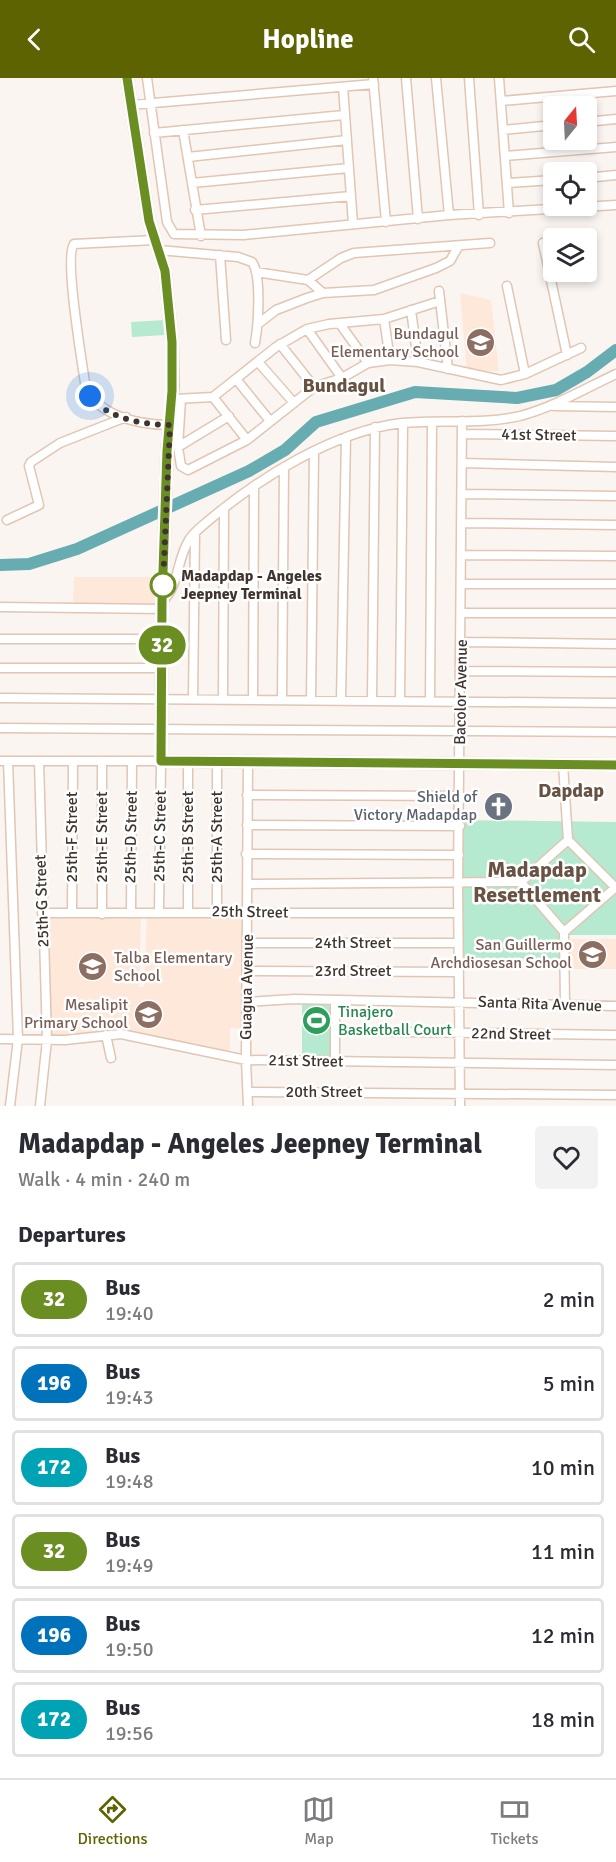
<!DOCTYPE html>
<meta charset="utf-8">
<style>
:root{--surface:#fff;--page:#f2f2f3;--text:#2b2b33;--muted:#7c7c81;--line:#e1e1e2;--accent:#5c6300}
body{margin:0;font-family:Signika,sans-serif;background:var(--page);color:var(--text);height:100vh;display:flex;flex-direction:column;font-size:22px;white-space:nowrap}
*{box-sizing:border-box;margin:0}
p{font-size:20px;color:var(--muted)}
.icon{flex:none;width:33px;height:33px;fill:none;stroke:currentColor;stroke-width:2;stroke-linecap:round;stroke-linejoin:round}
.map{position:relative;height:1028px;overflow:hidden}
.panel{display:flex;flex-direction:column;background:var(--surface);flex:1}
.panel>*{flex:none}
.badge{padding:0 12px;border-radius:20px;font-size:21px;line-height:39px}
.needle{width:39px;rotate:18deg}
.buttons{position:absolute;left:543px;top:18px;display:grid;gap:12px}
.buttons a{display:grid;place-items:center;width:54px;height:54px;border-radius:6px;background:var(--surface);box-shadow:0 3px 9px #0003;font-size:30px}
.you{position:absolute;width:30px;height:30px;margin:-15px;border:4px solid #fff;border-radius:50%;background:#1a73e8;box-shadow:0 0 0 9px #1a73e833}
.map>.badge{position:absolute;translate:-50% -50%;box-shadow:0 0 0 3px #fff}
h2{padding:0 18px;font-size:22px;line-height:54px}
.round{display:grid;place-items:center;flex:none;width:63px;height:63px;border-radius:6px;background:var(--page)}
.summary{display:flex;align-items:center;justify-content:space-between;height:102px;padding:0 18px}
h1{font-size:28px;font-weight:700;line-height:45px}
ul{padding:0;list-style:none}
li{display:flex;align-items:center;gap:18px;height:75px;margin:0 12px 9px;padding:0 6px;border:3px solid var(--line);border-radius:6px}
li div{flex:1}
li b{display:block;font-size:22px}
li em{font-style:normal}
li .badge{min-width:66px;font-weight:700;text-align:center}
header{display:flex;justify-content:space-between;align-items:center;height:78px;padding:0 18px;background:var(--accent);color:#fff;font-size:27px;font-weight:700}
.tab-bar{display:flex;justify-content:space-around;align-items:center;height:84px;border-top:2px solid var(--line);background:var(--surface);font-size:16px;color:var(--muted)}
.tab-bar a{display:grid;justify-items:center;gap:3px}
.tab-bar .selected{color:var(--accent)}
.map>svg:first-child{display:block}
</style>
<header><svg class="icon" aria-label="back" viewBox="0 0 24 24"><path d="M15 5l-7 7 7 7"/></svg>Hopline<svg class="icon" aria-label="search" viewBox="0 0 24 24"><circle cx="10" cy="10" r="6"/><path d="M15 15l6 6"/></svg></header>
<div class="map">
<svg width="616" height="1028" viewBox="0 0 616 1028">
<rect width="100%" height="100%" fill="#fbf5f2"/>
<path fill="#fde8da" d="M460,215L491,222L499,293H467Z
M74,499H157L158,528L73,529Z
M147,835L244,836L245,951L230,950V973L125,952L50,960L46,836H141L139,909H144Z
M569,861H616V891H569Z"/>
<path fill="#b5ead0" d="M165,242V257L132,259L131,244Z
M460,742L616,744V857H565L564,881L458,880Z
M302,924H333V982H302Z"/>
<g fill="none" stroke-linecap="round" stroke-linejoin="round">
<path stroke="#67acb1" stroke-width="12" d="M0,487L29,486L77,471L249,393L285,372L316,344L415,314L517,320L556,312L587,294L616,272"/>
<defs>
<path id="minor" d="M147,0L167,144L174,156L243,157L449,137L616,127
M373,0L386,144
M406,0L418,141
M436,0L449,137
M469,0L479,137
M499,0L509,135
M343,9L353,146
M501,23L616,13
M130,27L374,6
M586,44L616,41
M183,52L201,158
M503,52L554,47
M154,55L344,37
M505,78L616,69
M188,79L347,62
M586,100L616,97
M192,105L349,90
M507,105L554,102
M195,132L351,118
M154,162L74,166C64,178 82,284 85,305C94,338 140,347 170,347
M543,165L567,277
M159,172L238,179L252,184C262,198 258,248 255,265
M220,177L226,262
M256,194L308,202L341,180L354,175L490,165
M308,202L323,215
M507,208L525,296
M439,213L448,291
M411,232L418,284
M384,241L390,282
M258,246L276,232L307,220L323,215L374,212L436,190L450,183L458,169
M340,246L368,285
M307,251L342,300
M280,266L314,309
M259,285L294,325
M236,301L270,343
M213,319L247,362
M175,321L213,319L276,269L307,251L329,246L384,241L440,223
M181,321L178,369L181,388L188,392L247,362L314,309L342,300L368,285L390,282L418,284L501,302L525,296L581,270
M554,328L616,329
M462,356L616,358
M178,369L229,338
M463,385L616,389
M462,416L616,418
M7,442L39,427L29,388L31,384L60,365L126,339
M462,445L616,447
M462,477L616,478
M461,506H616
M162,524C180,506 176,483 189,462C193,455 201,449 208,443C259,400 334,353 402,345C441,341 481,347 520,338C554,329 584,311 616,296
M0,529L162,531
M461,535H616
M0,561H162
M462,564L616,566
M0,590H162
M461,593L616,594
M0,620L616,625
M193,621L195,455
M223,621L224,430
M253,621L254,410
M282,621L284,389
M341,621L346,359
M311,622L314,375
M372,622L375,349
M400,622L403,345
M430,623L432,344
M0,650L616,654
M248,682L246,982L248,1028
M0,683H161L159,834
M8,683L18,961L10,1028
M39,683L47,962L40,1028
M217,683V834
M563,686L568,762
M247,717L460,718
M247,747L460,748
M246,776L459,777
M521,804L564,854L616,809
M247,806L521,804L568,762L615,809
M188,834V683
M42,835H458
M72,835L73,683
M131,835L132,683
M102,836V683
M564,854L565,926
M248,865H458
M248,893L459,894
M247,924L294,921L616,928
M335,953L616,957
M106,957L111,980
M0,961L65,962L121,956L246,982L616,987
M335,984V923
M248,1014L616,1017
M460,1028L458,806L462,343"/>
<path id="major" d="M127,0L149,143L165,193L172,264L173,308L167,373L162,524L161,683L616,687"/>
</defs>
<use href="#minor" stroke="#e0c6b3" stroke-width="11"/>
<use href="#major" stroke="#e0c6b3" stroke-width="14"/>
<use href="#minor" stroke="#fff" stroke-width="8"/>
<use href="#major" stroke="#fff" stroke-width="10"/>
</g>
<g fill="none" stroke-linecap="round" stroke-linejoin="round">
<defs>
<path id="line" d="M127,0L149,143L165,193L172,264V313L167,373L162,524L161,683L616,687"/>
</defs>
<use href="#line" stroke="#fff" stroke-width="14"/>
<use href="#line" stroke="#6b8e23" stroke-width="9"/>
<path stroke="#40352e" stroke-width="6" stroke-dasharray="0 10.8" d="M90,318C106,340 144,347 170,347L163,507"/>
</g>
<defs>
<symbol id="school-disc" viewBox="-11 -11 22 22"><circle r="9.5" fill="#8d6e63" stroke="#fff"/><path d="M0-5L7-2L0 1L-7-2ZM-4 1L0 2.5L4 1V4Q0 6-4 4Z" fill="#fff"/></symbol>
<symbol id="church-disc" viewBox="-11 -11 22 22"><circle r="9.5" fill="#6b7280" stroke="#fff"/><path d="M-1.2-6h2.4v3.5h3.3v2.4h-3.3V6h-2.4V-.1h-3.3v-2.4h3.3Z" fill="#fff"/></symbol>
<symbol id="stadium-disc" viewBox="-11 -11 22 22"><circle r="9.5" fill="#2e9e5b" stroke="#fff"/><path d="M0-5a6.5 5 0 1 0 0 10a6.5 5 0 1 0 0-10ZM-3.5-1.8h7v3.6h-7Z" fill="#fff"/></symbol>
</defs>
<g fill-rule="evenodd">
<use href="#school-disc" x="464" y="248" width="33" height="33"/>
<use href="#church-disc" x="482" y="712" width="33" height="33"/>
<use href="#school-disc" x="576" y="860" width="33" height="33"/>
<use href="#school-disc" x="76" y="872" width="33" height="33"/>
<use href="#school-disc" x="132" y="920" width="33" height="33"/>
<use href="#stadium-disc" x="300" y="926" width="33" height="33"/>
</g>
<circle fill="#fff" stroke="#6b8e23" stroke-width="3" cx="163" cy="507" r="12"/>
<g text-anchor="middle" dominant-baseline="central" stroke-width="5" stroke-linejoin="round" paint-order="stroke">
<g font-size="16" fill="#785e54" stroke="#fff" text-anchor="end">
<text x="459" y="256">Bundagul<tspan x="459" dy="18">Elementary School</tspan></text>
<text x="572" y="867">San Guillermo<tspan x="572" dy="18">Archdiosesan School</tspan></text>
<text x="114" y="880" text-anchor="start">Talba Elementary<tspan x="114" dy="18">School</tspan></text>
<text x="128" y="927">Mesalipit<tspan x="128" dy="18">Primary School</tspan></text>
</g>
<g font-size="16" fill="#40352e" stroke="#fff">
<text transform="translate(539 357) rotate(1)">41st Street</text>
<text transform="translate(461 614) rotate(-89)">Bacolor Avenue</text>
<text transform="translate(160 758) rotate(-89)">25th-C Street</text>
<text transform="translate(72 759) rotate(-90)">25th-F Street</text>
<text transform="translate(102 759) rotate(-90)">25th-E Street</text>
<text transform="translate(131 759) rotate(-89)">25th-D Street</text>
<text transform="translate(188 759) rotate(-90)">25th-B Street</text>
<text transform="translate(217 759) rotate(-90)">25th-A Street</text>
<text transform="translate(42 823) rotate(-92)">25th-G Street</text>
<text transform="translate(250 834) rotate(1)">25th Street</text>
<text x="353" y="865">24th Street</text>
<text x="353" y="893">23rd Street</text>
<text transform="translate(247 909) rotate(-89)">Guagua Avenue</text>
<text transform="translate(540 926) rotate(2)">Santa Rita Avenue</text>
<text transform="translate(511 956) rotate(1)">22nd Street</text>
<text transform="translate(306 983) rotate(1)">21st Street</text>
<text x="324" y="1014">20th Street</text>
</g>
<g font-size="16" font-weight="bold" fill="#40352e" stroke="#fff" text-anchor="start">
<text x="181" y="498">Madapdap - Angeles<tspan x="181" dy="18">Jeepney Terminal</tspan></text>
</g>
<g font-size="16" fill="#5b616d" stroke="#fff" text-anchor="end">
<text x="477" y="719">Shield of<tspan x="477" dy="18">Victory Madapdap</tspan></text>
</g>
<g font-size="16" fill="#27864d" stroke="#fff" text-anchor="start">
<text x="338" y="934">Tinajero<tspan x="338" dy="18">Basketball Court</tspan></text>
</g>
<g font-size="20" font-weight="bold" fill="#685242" stroke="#fff">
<text x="344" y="307">Bundagul</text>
<text x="571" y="712">Dapdap</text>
</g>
<g font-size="22" font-weight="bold" fill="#685242" stroke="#fff">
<text x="537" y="791">Madapdap<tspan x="537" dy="25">Resettlement</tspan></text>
</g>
</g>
</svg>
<div class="buttons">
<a><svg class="needle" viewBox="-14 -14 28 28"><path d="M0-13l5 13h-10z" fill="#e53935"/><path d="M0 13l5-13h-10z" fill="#7c7c81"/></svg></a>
<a><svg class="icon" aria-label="locate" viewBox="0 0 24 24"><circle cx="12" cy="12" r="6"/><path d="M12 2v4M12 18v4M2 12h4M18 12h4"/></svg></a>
<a><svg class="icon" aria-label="layers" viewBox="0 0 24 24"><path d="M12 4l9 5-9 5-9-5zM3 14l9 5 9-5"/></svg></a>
</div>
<div class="you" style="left:90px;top:318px"></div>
<b class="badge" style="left:162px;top:567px;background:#6b8e23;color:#fff">32</b>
</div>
<section class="panel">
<div class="summary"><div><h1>Madapdap - Angeles Jeepney Terminal</h1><p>Walk · 4 min · 240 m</p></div><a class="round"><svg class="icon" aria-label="heart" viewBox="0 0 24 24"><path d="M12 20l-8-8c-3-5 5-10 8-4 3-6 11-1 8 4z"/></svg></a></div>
<h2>Departures</h2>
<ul>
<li><span class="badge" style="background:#6b8e23;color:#fff">32</span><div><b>Bus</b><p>19:40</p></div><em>2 min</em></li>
<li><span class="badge" style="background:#0072bc;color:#fff">196</span><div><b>Bus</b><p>19:43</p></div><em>5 min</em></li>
<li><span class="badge" style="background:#00a3b4;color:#fff">172</span><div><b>Bus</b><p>19:48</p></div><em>10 min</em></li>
<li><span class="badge" style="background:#6b8e23;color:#fff">32</span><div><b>Bus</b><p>19:49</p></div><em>11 min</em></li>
<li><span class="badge" style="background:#0072bc;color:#fff">196</span><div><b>Bus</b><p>19:50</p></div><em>12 min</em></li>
<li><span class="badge" style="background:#00a3b4;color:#fff">172</span><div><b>Bus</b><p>19:56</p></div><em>18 min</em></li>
</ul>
</section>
<nav class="tab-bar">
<a class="selected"><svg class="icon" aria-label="directions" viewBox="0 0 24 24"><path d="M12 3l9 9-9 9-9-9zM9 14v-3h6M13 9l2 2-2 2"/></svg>Directions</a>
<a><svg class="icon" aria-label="map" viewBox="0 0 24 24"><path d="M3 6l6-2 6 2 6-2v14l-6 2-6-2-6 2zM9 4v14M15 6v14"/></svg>Map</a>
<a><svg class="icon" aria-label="tickets" viewBox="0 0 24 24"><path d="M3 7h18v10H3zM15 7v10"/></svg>Tickets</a>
</nav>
